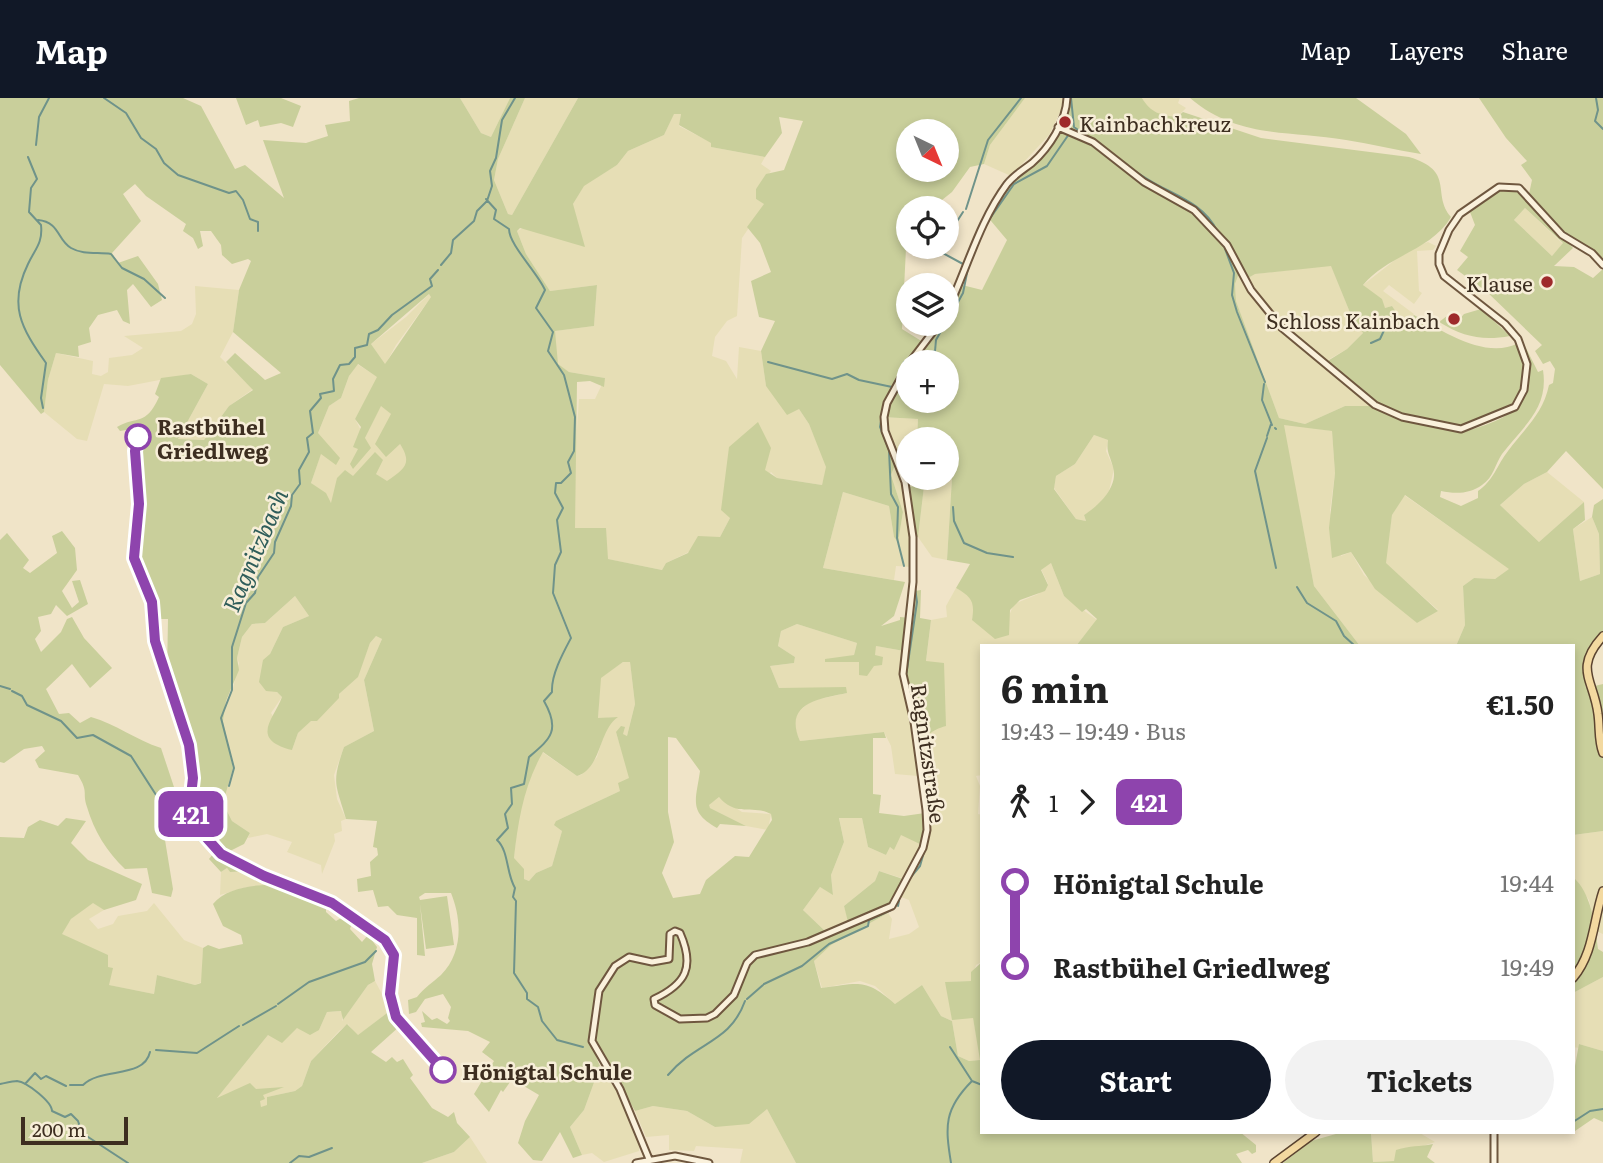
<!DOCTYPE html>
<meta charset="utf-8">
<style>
:root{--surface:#fff;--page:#f2f2f2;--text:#222;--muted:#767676;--accent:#111827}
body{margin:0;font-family:Literata,serif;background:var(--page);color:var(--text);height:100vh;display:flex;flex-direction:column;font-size:26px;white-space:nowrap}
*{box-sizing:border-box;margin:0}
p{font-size:23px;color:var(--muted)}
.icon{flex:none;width:38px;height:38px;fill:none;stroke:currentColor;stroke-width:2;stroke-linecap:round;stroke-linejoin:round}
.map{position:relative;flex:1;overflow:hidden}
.sheet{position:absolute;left:980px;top:546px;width:595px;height:490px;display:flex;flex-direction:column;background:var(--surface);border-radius:0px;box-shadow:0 4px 10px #0003}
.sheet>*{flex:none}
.badge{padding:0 14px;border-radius:10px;font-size:24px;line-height:46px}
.needle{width:46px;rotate:137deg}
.controls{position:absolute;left:896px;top:21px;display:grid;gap:14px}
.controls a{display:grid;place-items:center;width:63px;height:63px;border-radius:50%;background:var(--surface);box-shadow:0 4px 10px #0003;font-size:35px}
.scale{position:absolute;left:21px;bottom:18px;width:107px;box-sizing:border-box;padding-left:7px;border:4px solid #3d2e20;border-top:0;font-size:19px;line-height:24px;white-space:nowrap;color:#3d2e20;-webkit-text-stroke:5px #f7eed8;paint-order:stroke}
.map>.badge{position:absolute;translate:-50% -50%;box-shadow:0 0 0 4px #fff}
.legs{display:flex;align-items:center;gap:10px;height:77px;padding:0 21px;font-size:23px}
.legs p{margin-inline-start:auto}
.head{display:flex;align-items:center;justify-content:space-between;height:119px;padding:0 21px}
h1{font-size:38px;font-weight:700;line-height:52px}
.cta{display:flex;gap:14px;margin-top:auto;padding:14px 21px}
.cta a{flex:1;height:80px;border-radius:42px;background:var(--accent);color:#fff;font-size:28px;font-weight:700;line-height:80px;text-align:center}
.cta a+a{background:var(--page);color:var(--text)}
ul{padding:0 21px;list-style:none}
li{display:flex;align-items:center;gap:24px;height:84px;font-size:26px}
li i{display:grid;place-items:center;width:10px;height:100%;margin:0 9px;background:currentColor}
li i::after{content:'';width:18px;height:18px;margin:-9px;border:5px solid;border-radius:50%;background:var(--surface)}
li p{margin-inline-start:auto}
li:first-child i{background:linear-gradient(#0000 50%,currentColor 0)}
li:last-child i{background:linear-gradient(currentColor 50%,#0000 0)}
header{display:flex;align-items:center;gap:42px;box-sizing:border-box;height:98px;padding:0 35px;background:var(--accent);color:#fff}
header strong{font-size:33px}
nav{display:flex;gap:38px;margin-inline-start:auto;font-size:24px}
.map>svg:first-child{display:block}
</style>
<header>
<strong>Map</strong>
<nav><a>Map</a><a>Layers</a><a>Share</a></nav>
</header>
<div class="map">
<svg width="1603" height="1065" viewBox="0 0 1603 1065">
<rect width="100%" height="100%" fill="#f0e4c8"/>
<path fill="#e6deb5" d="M460,0H510L491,39L481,35Z
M525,0H578L512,117L508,116L494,82L498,61Z
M1025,0H1063L1061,12L1049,37L1011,78L984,66L990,47Z
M1142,0H1180L1178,5L1186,10L1177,19L1160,17L1148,11Z
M674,15L681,16L679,28L712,45L711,49L765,59L761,66L771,73L756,91V101L765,106L742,140L737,218L727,223L715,239L712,258L726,263L737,281L739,249L761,253L766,288L799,311L809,326L827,369L822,387L777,380L771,374L730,420L720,439L666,465L662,472L607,461L575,430L573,388L579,301H595L605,280L569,274L557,266L554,233L594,228L597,187L550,193L526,156L517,133L573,106L584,87L617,67L628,53L664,37Z
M1525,110L1563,146L1552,158L1514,122Z
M1428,144L1436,148L1433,152L1417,153L1419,193L1422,195L1414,206L1389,187L1383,193L1414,216L1405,227L1392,208L1385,210L1363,187L1409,151Z
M1331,167L1351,217L1363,235L1347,251L1326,263L1376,310L1345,308L1305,326L1279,320L1236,203L1235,186L1239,175L1248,180L1254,176Z
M195,188L239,192L233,234L220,259L253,291L229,308L204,342L178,341L208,286L191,276L128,288L104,286L87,343L77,341L44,314L48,282L56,255L93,263L92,276L101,278L108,274L109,260L132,257L143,250L124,238L181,233L192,226L196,216Z
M429,196L432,198L396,247L385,267L371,246L406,219Z
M357,266L378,279L355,321L365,340L381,307L391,316L400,346L408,359L407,366L404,373L387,384L376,376L331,405L311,385L321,355L318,335L329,308L341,300L349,278Z
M882,319L918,321L917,341H908V380H916L915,388L905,390L913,469L896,468L894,482L823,470L843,394L889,408L894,439L898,443L903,414L891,377L895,367L880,329Z
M1287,325L1332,333L1335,375L1330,413L1341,458L1351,454L1364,477L1417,525L1438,512L1385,465L1392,417L1404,397L1510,471L1495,481L1474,480L1463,488L1465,527L1456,548H1360L1314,488L1283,327Z
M1094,337L1108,342L1106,353L1114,371L1109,393L1100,407L1084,417L1086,423L1076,421L1054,390L1056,378L1075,366Z
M947,346H954L947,462L932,459L918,439L925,380H947Z
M1547,374L1584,404L1539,444L1500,407L1524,386Z
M1592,419L1599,436L1600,476L1580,483L1573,431Z
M1051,465L1064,498L1097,522L1076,548H982V677L976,678L980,688L978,716L982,717V864L976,867L971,883L945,884L961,920H973L981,962L969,963L958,958L952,923L941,918L922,887L895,906L875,888L860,883L822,890L814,863L831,847L888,815L892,821L889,841L909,836L919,829L909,802L901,799L908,782L879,773L875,783L844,808L849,824L825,833L803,812L820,789L833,796L831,777L844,744L839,719L862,720L868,749L886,757L890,749L894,751L901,736L921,746L925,715L918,678L895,676L891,648L884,634L800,643L794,629L796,616L811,603L847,595L779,590L770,568L794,565L795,559L778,548L781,533L797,526L857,545L854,557L825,564H859V576L868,574L876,548L904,553L914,643L925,637L926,564L931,522L947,519L946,508L956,490L969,497L975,508L972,522L1008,520L1014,506L1038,496L1048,486L1041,471Z
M295,498L309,518L283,529L270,556L277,594L282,599L271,615L292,652L298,635L357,579L370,545L376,538L382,541L364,582L374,633L344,649L334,677L337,701L346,721L341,723L342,733L334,736L335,743L322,776L321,767L287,754L292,744L267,736L248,740L250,735L232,723L223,705L233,670L223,623L226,603L233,590L239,565L237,560L242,539L252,526L265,525Z
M623,564H630L635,606L627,638L616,634L630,680L620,693L556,723L562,733L552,768L536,775L529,783L524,781L514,760L518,716L534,669L542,654L577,678L581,677L597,659L607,626L616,619L598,621L600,580Z
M719,699L742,714L771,716L768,732L746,728L710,710L708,707Z
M1603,733V836L1596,833L1589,802L1573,779V737Z
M227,770L230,774L252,773L279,786L247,789L220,797L221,774Z
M93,804L104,812L89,821L98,831L113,826L118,818L147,813L154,805L184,842L203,850L202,884L195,887L157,877L154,896L108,887V869L101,856L61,836L71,821Z
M1603,879V953L1579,946V950L1573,949V895Z
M375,883L382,896L387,894L391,912L357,938L348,926L339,933L311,963L302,988L295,993L267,999V1007L261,1010L256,991L216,1001L268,937L289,936L297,930L319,932L327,914L342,913V923L368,887Z
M600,968L617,992L640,1045L639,1053L604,1064L592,1055L582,1057L570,1029L584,1012Z
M653,1008L687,1013L715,1029L767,1011L796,1065H740L743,1051L696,1048L694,1053L669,1052V1037L646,1039L635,1013Z
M1371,1034H1418L1435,1044L1420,1049L1403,1050L1394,1063L1373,1064Z
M470,1039L487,1065H422L454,1054Z"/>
<path fill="#c9cf9b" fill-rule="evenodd" d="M0,0H183L201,8L235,71L245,67L284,100L263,42L306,45L328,38L325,27L350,23L349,3L359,0H460L481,35L491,39L510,0H525L498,61L494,82L508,116L512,117L578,0H1025L990,47L984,66L970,69L952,94L932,110H908L902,231L923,244L937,226H947V210L958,186L982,192L1007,142L986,117L1000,93L1058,35L1091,42L1064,27L1070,0H1142C1151,15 1160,17 1177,19L1183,14L1261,40L1409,59C1456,73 1431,96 1451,119C1432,152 1388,157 1363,187L1382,201L1385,210L1392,208L1405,227L1414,217C1443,234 1487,262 1518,245C1541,307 1506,312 1459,330L1461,334C1513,322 1541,303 1524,246L1538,274L1543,272C1549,311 1523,328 1502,356C1495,366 1494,379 1482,387C1470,396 1455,396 1441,393L1440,399L1461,408L1478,400V393C1494,382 1497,367 1508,353C1525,330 1543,316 1549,287L1553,285L1555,271L1550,263L1543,266L1535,253L1542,247L1486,193L1457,172L1468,159L1460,153L1475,127L1470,114L1465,115C1484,101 1502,83 1526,97L1573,150L1554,168L1574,169L1593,180L1603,171V391L1566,353L1547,374L1524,386L1500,407L1539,444L1584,404L1585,422L1573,431L1580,483L1600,476L1599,436L1592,419L1594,407L1603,401V538C1586,556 1582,566 1586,590L1603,586V733L1573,737V548H1456L1465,527L1463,488L1474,480L1495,481L1509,471L1405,397L1392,417L1386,465L1438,513L1417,525L1375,491L1351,454L1332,460L1329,430L1335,375L1332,333L1284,327L1314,488L1360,548H1076L1097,521L1086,511L1082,514L1064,498L1051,465L1041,472L1048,487L1045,493L1020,502L1010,512L1009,537L995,541L972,522C975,504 972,499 956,490L970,466L947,462L954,347L947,346V341H917L918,321L882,319L880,329L895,367L891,377L903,414L898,444L894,439L889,408L843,394L823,470L905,484L894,518L881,528L900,522V519L911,520L915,493L921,492L920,520L931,522L926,563L944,565L946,628C930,632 929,639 914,644L909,611L901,588L904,553L876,548L875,557L883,559L882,567L874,568L867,578L859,577V564H825V561L854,557L857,545L797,526L781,533L778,548L795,559L794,565L770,568L779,590L846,589L847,595C819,601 783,605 800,643L884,634L886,640H873V696L881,697L879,715L904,718L925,715L922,747L901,737L894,752L890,749L886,757L868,749L862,720H839L844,744L831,777L833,797L820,789L803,812L825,833L848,824L844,808L875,783L879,773L909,783L892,808L864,822L888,815L831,847L814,863L821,890C859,886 864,879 895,906L922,887L941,918L952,923L958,958L969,963L980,962L973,920L952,922L945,884L971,883V874L982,864V1034H1240L1256,1047V1054L1252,1056L1248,1052L1236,1056L1242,1065H796L767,1011L749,1026L715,1029L687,1013L653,1008L635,1013L595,943L598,905C590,930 589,944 600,968L584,1012L570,1029L582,1057L573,1060L560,1034L542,1063L533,1062L518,1045L525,1023L539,997L512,981L503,994L501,992L489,1014L474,996L494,963L482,954L490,944L468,933L422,929L421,925L425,924L422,913L432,922L437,920L447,926L450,923L448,920L451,909L443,896L425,901L416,914L409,916L408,902L417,899C424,890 433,884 441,877C463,855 462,822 451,795H425L419,799L420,802L447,798L454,847L426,851L420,806L425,858L417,857V820L397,817L388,808L378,809L373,792L358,794L357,781L371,778L370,764L378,757L377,750L373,749L377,723L346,721C336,686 331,686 344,649L374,633L364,582L382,541L376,538L370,545L358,579L339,596V600L317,623H311L298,635L292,652C249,641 274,621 282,599L277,594L266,593L259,584L263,562L270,556L283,529L309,518L295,498L265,525L252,526L242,539L237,560L239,572L226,603L223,623L233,670L223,705L232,723L250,735L244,746L222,757L252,773L230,774L227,770L221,774L209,761L213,756L194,739L165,742L173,791L171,799L152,795L147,770L125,771C107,754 94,733 87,709C82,694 89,695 78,677L39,670L35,662L45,653L42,648L24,651L4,665L0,664V442L7,435L29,462L23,470L30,475L57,455L52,438L62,433L75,450L77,472L62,493L72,510L79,504L72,483L80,482L88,506L67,518L56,507L51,516L38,519L41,533L35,541L41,554L61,534L67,521L72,519L84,540L112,570L90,590L72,566L46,591L59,616L69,615L80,625L91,619C116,626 136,642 161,650L178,701L192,706L191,657L167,577L168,521H155L153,503L130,455L134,431L138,429C144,395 135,362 143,329L120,333L117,329C138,317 145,329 159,299L155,296L161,280L191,276L208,286L178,341L204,342L229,308L253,292L226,264L235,255L265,282L281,275L233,234L239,192L251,163L248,161L232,166L222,157L221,147L211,133H200L203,148L198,151L193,140L183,133L186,126L146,98L135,86L123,96L141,123L112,155L118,165L138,158L158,186L162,202L151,209L133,186L127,192L130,226L123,223L117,212L98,217L89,230L91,244L78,248L79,259L56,255L48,282L44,314L41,316L0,267ZM674,16H681L679,27L711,45V49L765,59L782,35L779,19L803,23L784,72L766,76L756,91V101L764,106L747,129L760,145L771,174L751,183L759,219L775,223L761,253L766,288L787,317L799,311L809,326L826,369L822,387L777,380L765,372L771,350L758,324L729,349L721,412L730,420L720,439L698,438L688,455L666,465L662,472L608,461L606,430H575L577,284L590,283L604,289L605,280L569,274L558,266L555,233L594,228L597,187L550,193L526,156L517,133L520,130L585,149L573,106L584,88L617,67L628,53L664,37ZM908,33H947V72H908ZM1525,110L1563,145L1552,158L1514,122ZM1230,147L1242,177L1248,180L1255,176L1331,168L1351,217L1363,235L1347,251L1326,264L1379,308H1345L1305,326L1279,320L1236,203L1235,186L1239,175ZM429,196L431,199L385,266L371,246ZM908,264H947V303H908ZM358,266L377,279L355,321L361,329L353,349L358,351L350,366L353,371L371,350L365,340L381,308L391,316L375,346L386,359L400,346C413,366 404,371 387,383L376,376L383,362L375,354L353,378L345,372L337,380L331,405L326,395L311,385L321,356L336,367L340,360L318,335L329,308L341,300L349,278ZM1094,337L1108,342C1106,354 1110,357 1113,369C1119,389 1098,408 1084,417L1086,423L1076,421L1054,391L1056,378L1075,366ZM623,564H630L635,606L627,638L623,636L625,629L621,628L616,634L629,680L618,685L620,693L556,723L554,727L562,733L552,768L536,775L529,783L524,781V771L514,760C518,723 524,687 543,654L577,678C602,670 598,633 618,619L598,620L601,580ZM668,639L676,640L700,673C696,702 688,714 717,730L720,726L746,728L710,710L709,707L719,699C737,720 752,706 771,716L772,722L749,759L735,758L706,782L700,796L673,800L662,775L674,744L668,714Z
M236,0H281L301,8L293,29L281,25L260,29L258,22L246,27Z
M1190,0H1356L1406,36L1421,56C1396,52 1371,46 1346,42C1288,32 1238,41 1190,0Z
M1479,0H1603V160L1563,135L1529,96L1532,82L1521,67L1527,63L1506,40Z
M1481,211L1510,238C1482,243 1464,239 1439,224L1447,218L1455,226L1464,216Z
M916,380H925L918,439L910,435L905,390L915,388Z
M66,720L86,723L71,745L88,762L142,786L136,802L104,812L93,805L71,821L62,836L108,857V869L113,870L109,887L154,896L157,877L195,887L201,885L203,850L208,847L219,851L243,846L241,837L223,828L213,806C227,788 258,787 280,786C293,785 314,799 326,805V814L336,823L341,820L352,825L350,831L362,844L368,837L377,849L372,866L375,883L368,887L343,922L341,913L327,914L319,932L310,937L297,930L282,945L268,937L217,1000L250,985L256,991L284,989L263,997L265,1001L260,1003L261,1009L267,1007V999L295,993L302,988L311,963L347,926L358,937L391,912L400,928L371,954L386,964L392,959L397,964L403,961L413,977L410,980L432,1010L448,1019L454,1014L457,1025L470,1039L454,1054L422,1065H0V739L24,740L28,729L40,722L58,728Z
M1573,779C1591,795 1595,825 1598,851L1603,854V879L1573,895V885L1580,876L1573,872Z
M1579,946L1603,953V1024L1594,1020L1575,1033L1573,979Z
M1343,1034L1371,1035L1373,1064L1394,1063L1396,1052C1411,1047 1419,1049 1433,1046L1427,1059L1435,1065H1283L1311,1043Z"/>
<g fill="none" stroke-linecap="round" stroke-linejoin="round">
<path stroke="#6f938a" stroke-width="2" d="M104,0L126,15L141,40L156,51L164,65L178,77L229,95L236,93L243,102L250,121L258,124V133
M1071,0L1074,29C1098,46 1123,67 1149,82C1173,97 1204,105 1217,133
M1596,0L1598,12L1595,23L1603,31
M36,47L39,19L49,0
M28,59L37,81L31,90L29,114L41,127C43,145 35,151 28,166C8,207 21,230 46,265L41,300L43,310
M486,101L496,112L494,121L509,131C509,147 538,175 545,192L536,210L553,234L548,253L564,277L575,319L574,353L568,364L571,375L561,385H556L555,395L563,410L557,422L561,454L555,467L553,495L571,540C563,555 551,577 552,594L544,603C561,633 550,641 529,659L524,686L511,690L512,706L505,716L508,730L497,742C509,753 506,775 515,790L513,799L516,803L514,875L527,895V901L538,909L542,923L557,942L583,949
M966,111L988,42L1021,0
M991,119L1014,86L1047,68L1069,36
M38,122C60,124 57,142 71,150C83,157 98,154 111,156L122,170L144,181L165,200
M947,139L963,114
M1224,148L1234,175L1232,197L1237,214L1265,284
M941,149L939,153L963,166
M1231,149L1238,163
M441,167L451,155L453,142L474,123L477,113L487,103L492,88L490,73L496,60L502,22L515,0
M947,224L963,195L968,170
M1371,245L1380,241L1387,226
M915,261L935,253L936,242L945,226
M768,264L832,281L847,276L859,282L892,289
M901,275L904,264H908
M1264,286L1262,302L1272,327
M882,318L880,329L889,352L891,396L898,409L897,440L904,468
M1275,330L1276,331
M1267,338L1271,326
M1267,340L1255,373L1276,470
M953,409L954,423L964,445L987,455L1013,459
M1297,489L1307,505L1336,523L1344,538L1355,548
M906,578L917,504L915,490
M0,588L10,591
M12,593L22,598L27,607L61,623L77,640L93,637L131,658L176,728
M916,620L920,646
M229,688L234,670L221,620L232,592V549L246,505L255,495L258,479L274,455L275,444L291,408L292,397L300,386L299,372L309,354L307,340L313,335L310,313L321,300L320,296L334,293L333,281L340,267L349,266L355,259V250L367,247L369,236L378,232L392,217L432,188L430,181L438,172
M926,694L928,707
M929,731V715
M910,780L920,768L924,754
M898,808L899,803
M764,886L802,868L829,846L868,828L869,822L891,812
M747,901L763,887
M278,906L309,884L365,864L376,853
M243,927L276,908
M950,949L972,983L982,987
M156,952L197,955L239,928
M668,977C697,943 730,945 745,903
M0,986C5,985 14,983 17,983C27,984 52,1004 52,1013L65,1019L71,1016L78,1023L82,1035L128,1065
M25,986L35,975L41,981L46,978L66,988
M70,987H83C101,969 144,981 150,954
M1573,1024L1590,1013L1603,1011
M290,1065L299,1058L309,1059L332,1050
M951,1065C945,1028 944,1011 972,983"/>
<defs>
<path id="secondary" d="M1058,29L1093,44L1144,84L1194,112L1227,147L1251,192L1281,229L1375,307L1402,319L1461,331L1515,309L1524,292L1527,266L1518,241L1505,226L1444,178L1439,166V156L1449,132L1460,116L1499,89L1519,90L1562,137L1592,155L1603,167
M947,213C967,171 979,124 1007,86C1014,77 1023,72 1032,65C1049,50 1066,24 1067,0
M910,264L939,226
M1494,1034V1065
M649,1061L620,991L592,943L599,893L615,868L629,859L652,864L669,861L670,836L675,833L680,835C695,869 686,886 654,901L655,907L680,921L707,920L715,916L734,897L747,865L755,857L808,844L892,808L923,750L927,732L926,712L914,624L903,576L913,484V439L905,384L885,333L884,319L887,305L908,267
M636,1065L675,1058L709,1065"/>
<path id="primary" d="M1603,538C1573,571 1594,582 1598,616C1600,630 1598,642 1603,655
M1573,880C1594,855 1593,823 1603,793
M1274,1065L1316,1034"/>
</defs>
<use href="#secondary" stroke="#6f573f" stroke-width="9"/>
<use href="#primary" stroke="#5b4430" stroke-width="10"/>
<use href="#secondary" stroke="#faf1dc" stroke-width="5"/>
<use href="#primary" stroke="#f3d9a0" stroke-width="7"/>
</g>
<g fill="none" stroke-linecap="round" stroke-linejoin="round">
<defs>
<path id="line-1" d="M138,339L135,353L139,406L134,460L152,504L155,543L189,647L193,680L190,706L195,727L221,756L264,778L332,805L385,842L394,857L390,896L396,919L443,972"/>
</defs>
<use href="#line-1" stroke="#fff" stroke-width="16"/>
<use href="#line-1" stroke="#8e44ad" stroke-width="10"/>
</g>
<g fill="#9e2a2b" stroke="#f7eed8" stroke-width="2.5">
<circle cx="1065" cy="24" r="7"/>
<circle cx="1547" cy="184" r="7"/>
<circle cx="1454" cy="221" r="7"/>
</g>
<g fill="#fff" stroke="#8e44ad" stroke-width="3.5">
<circle cx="138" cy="339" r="12"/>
<circle cx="443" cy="972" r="12"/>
</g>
<g text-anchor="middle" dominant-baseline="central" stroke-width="5" stroke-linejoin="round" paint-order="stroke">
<g font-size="21" fill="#3d2e20" stroke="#f7eed8" text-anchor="end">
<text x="1079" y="24" text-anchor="start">Kainbachkreuz</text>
<text x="1533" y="184">Klause</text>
<text x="1440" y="221">Schloss Kainbach</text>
</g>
<g font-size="21" font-weight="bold" fill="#3d2e20" stroke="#f7eed8" text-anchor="start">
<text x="157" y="327">Rastbühel<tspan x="157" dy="24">Griedlweg</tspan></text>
<text x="462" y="972">Hönigtal Schule</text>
</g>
<g font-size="21" fill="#3d2e20" stroke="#f7eed8">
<text transform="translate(930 655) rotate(82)">Ragnitzstraße</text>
</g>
<g font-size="23" font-style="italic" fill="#2f5d5a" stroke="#f7eed8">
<text transform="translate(254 452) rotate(-67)">Ragnitzbach</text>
</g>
</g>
</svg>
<div class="controls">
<a><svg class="needle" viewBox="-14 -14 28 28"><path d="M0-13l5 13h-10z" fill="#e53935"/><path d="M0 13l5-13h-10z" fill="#767676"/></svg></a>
<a><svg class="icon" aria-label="locate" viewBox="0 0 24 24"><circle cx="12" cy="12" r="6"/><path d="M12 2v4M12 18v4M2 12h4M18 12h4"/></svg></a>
<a><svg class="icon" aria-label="layers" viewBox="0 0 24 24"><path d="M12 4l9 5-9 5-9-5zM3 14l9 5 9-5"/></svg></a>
<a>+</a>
<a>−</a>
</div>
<div class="scale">200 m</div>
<b class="badge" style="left:191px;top:716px;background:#8e44ad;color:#fff">421</b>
<section class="sheet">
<div class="head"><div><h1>6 min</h1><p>19:43 – 19:49 · Bus</p></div><b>€1.50</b></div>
<div class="legs"><svg class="icon" aria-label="walk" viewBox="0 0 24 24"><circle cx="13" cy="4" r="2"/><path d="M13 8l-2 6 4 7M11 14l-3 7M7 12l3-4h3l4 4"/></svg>1<svg class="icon" aria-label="forward" viewBox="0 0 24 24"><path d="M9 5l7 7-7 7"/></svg><b class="badge" style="background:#8e44ad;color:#fff">421</b></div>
<ul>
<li><i style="color:#8e44ad"></i><b>Hönigtal Schule</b><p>19:44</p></li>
<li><i style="color:#8e44ad"></i><b>Rastbühel Griedlweg</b><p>19:49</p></li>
</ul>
<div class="cta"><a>Start</a><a>Tickets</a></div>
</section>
</div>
